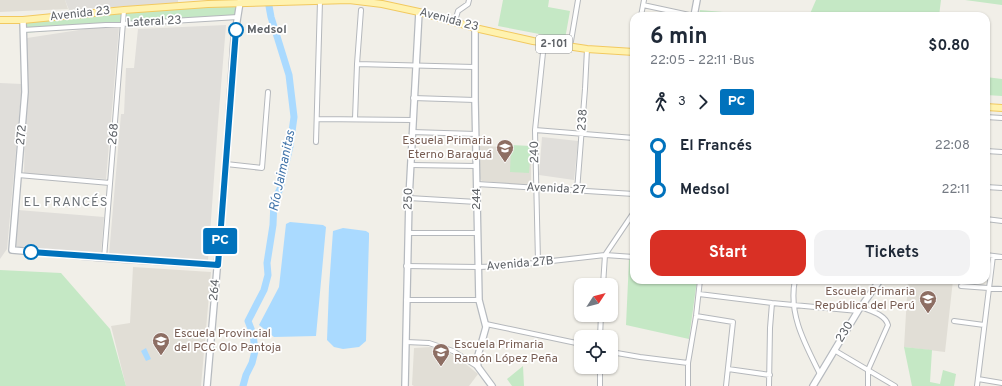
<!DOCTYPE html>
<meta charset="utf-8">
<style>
:root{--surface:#fff;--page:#f2f2f3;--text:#1f2937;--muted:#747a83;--accent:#d93025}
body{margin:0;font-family:Overpass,sans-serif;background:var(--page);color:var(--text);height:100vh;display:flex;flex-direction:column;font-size:15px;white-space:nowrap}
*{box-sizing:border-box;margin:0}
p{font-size:13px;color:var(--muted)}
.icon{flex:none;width:22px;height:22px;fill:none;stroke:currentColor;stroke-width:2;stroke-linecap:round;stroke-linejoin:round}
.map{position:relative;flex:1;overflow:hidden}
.panel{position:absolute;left:630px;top:12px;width:360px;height:272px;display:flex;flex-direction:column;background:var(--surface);border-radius:12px;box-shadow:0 1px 3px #0004}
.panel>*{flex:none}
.badge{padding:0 8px;border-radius:3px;font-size:14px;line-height:26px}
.needle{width:26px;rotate:54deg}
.tools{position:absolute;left:574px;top:278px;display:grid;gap:8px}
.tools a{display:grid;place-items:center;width:44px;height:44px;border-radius:8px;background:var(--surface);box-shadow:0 1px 3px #0004;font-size:20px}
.map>.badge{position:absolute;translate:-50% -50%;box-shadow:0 0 0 2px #fff}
.legs{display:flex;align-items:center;gap:6px;height:44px;padding:0 20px;font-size:13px}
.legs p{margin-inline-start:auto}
.headline{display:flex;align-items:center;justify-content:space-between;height:68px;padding:0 20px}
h1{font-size:22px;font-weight:700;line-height:30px}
.primary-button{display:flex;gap:8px;margin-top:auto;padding:8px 20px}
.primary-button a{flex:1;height:46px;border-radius:12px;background:var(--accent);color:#fff;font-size:16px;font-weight:700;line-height:46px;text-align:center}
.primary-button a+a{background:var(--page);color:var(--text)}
ul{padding:0 20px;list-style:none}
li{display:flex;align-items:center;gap:14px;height:44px;font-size:15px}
li i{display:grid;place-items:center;width:6px;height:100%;margin:0 5px;background:currentColor}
li i::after{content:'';width:10px;height:10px;margin:-5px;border:3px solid;border-radius:50%;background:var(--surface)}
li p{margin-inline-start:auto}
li:first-child i{background:linear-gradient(#0000 50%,currentColor 0)}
li:last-child i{background:linear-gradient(currentColor 50%,#0000 0)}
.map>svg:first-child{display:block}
</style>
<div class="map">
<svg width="1002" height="386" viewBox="0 0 1002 386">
<rect width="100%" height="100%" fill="#f1efe8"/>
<path fill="#e0deda" d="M65,0H178V3L69,10Z
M226,25L218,123L208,261L109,255L121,114H124L126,68H134L138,29Z
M119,27L106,179L24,174L27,38L92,28Z
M0,83L22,84L7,249L0,259Z
M542,137L578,141L574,180L539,175Z
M18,210L104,217L101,253L25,248L15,246Z"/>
<path fill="#e1ded6" d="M0,0H65L68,9L0,12Z
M480,146L531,148V186L482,181L480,179Z
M133,267L211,272L201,386H126L111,326L130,323Z
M908,280H953L945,352L904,347Z
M431,347L449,353L462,361L478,374L469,386H414L412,385L414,348Z"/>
<path fill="#c5e8c5" d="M503,0H549L548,7L570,11L565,39L498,26Z
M816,0H941L939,16H809Z
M965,0H1002V5Z
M240,3L238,15L24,33L23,20Z
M700,10L770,16H699Z
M986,77L1002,79V96L986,95Z
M511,145L531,146L529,173L510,172Z
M629,260H634V280H697L689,339L626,325Z
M0,270L61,273L110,329L126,386H0Z
M904,347L932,350L930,382L940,384L943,370L956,374L954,386H912Z
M523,366L524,386H512L507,379Z"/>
<path fill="#aadaff" d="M290,222L323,225L326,227L316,336L274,337L259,325L279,287L286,224Z
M343,228L366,231L369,233V238L366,341L359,347L343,349L334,347L327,340L329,287L333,231Z
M146,348L151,359L146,361L141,351Z"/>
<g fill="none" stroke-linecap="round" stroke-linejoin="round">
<path stroke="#aadaff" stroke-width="7" d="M243,386L246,375L252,363L255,351L253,334L248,321L264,290L268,275L267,263L273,225L274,201L280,189L290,146L294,117L289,75L271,17L269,6L270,0"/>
<defs>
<path id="street" d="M643,5L694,16
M641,16L644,0
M455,21L458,11L468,4L469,0
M23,30L238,17
M570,47L578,0
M357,64L474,67
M413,98L475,100
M986,117L1002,118
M317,119L412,120
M355,119L357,64L361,10
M535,130L634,138
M412,132L476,134
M316,142L320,1
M986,151L1002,152
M226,164L262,168L268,92
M411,165L477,166
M18,175L110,183
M477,184L634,194
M986,187L1002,188
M577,191L585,89L587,49
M409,198L477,202
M986,219L1002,221
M408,233H477
M986,255L1002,257
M104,258L124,10
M538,262L535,130L544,43
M406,266L478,267L507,266L605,255L634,257
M795,280C788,314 805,344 820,374
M603,285L605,255L634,212
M961,286L1002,289
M699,294L772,303L858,311
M406,300H479
M861,307C870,311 885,314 888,325L868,370V386
M696,316L733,322L726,386
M954,321L984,325
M486,324L581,344
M600,337L601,315
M406,342L429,343L453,351L478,367
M834,350L895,386
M611,352L640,357L688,363
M600,367V386
M728,369L770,375
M978,379L1002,383
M688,386V363L696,316L700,280
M769,386L770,328L772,303
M977,386L993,256"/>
<path id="secondary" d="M694,16L697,0
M23,20L25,92L12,250L104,258L218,265
M475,28V100L479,300L486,327L477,359L478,367L492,386
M207,386L226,164L234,40L240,2
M405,386L409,198L419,12
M813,386L858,311L880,280"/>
<path id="primary" d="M0,20H23L124,10L208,4L349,0L382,4L419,12L475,28L533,41L587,49L634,52
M986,107L1002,108"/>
</defs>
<use href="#street" stroke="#b5b8bc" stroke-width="6"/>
<use href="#secondary" stroke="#b6babf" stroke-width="8"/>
<use href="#primary" stroke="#f2c960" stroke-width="8"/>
<use href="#street" stroke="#fff" stroke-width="4"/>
<use href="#secondary" stroke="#fff" stroke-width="5.5"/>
<use href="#primary" stroke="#fff2af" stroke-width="6"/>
</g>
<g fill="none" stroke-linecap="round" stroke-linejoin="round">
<defs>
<path id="line-1" d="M31,252L218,265L236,30"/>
</defs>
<use href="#line-1" stroke="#fff" stroke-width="9"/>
<use href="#line-1" stroke="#0072bc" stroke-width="6"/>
</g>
<defs>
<symbol id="school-pin" viewBox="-11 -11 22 30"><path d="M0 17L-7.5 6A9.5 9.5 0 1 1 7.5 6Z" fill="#8d6e63" stroke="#fff"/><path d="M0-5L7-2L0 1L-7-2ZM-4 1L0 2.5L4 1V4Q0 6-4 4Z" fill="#fff"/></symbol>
<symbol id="university-pin" viewBox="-11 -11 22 30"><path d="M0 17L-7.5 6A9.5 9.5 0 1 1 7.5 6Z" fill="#8d6e63" stroke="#fff"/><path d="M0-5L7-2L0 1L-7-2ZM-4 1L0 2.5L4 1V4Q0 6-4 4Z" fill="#fff"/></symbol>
</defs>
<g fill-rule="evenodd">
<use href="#school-pin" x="495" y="138" width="20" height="27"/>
<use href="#school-pin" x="918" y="289" width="20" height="27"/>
<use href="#university-pin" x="151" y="331" width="20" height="27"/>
<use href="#school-pin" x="431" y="342" width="20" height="27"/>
</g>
<g fill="#fff" stroke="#0072bc" stroke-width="2">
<circle cx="236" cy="30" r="7"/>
<circle cx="31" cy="252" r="7"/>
</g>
<g text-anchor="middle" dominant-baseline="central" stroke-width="3.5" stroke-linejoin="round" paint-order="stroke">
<rect fill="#fff" stroke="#8f9295" stroke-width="1" x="536" y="35" width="36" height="18" rx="3"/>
<g font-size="11" font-weight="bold" fill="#5f6368">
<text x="554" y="44">2-101</text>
</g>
<g font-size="12" fill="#5f6368" stroke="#fff">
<text transform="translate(80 14) rotate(-6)">Avenida 23</text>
<text transform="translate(449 20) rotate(15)">Avenida 23</text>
<text transform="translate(154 22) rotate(-3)">Lateral 23</text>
<text transform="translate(583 120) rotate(-86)">238</text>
<text transform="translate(114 134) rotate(-85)">268</text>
<text transform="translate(22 135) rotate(-85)">272</text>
<text transform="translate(535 152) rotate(-91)">240</text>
<text transform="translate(556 189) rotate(3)">Avenida 27</text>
<text transform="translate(409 199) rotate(-88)">250</text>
<text transform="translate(477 199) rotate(-90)">244</text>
<text transform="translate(520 264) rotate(-5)">Avenida 27B</text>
<text transform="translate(215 290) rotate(-85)">264</text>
<text transform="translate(845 332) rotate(-59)">230</text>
</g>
<g font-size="12" font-weight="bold" fill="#5f6368" stroke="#fff" text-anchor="start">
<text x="247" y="30">Medsol</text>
</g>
<g font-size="12" fill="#785e54" stroke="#fff" text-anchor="end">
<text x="492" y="141">Escuela Primaria<tspan x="492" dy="14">Eterno Baraguá</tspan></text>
<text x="915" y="292">Escuela Primaria<tspan x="915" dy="14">República del Perú</tspan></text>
<text x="174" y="334" text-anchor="start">Escuela Provincial<tspan x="174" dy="14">del PCC Olo Pantoja</tspan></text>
<text x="454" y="345" text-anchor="start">Escuela Primaria<tspan x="454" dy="14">Ramón López Peña</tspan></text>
</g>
<g font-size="13" font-style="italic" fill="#4174aa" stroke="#fff">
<text transform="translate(283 171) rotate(-78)">Río Jaimanitas</text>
</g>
<g font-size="13" letter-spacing="1" fill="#70757a" stroke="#fff">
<text x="66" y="203">EL FRANCÉS</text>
</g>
</g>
</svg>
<div class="tools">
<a><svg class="needle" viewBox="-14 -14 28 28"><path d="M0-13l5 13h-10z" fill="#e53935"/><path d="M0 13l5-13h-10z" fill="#747a83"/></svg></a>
<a><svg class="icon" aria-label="locate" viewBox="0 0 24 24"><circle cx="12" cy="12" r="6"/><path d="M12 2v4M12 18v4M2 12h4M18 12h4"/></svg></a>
</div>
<b class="badge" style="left:220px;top:241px;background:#0072bc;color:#fff">PC</b>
<section class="panel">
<div class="headline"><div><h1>6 min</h1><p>22:05 – 22:11 · Bus</p></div><b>$0.80</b></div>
<div class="legs"><svg class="icon" aria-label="walk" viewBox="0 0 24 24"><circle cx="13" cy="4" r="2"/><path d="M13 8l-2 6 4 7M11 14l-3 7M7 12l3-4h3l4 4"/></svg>3<svg class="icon" aria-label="forward" viewBox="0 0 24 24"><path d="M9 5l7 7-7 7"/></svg><b class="badge" style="background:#0072bc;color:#fff">PC</b></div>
<ul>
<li><i style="color:#0072bc"></i><b>El Francés</b><p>22:08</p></li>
<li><i style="color:#0072bc"></i><b>Medsol</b><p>22:11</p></li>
</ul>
<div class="primary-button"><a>Start</a><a>Tickets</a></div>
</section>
</div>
